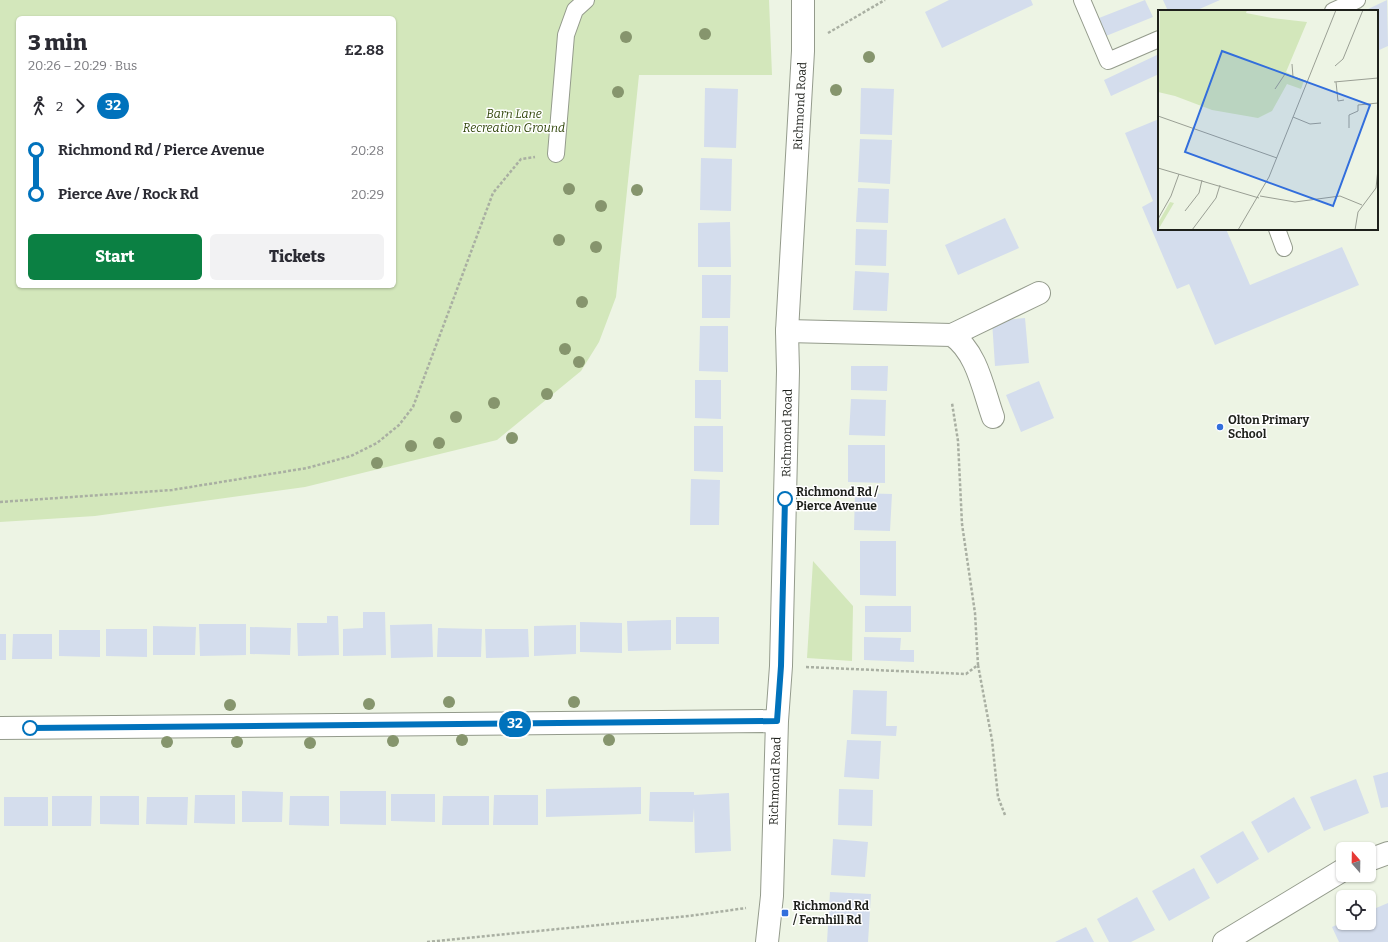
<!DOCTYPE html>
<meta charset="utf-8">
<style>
:root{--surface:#fff;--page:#f2f2f3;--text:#2b2b33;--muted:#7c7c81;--accent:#0b8043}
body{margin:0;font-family:Bitter,serif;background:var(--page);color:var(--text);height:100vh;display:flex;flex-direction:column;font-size:15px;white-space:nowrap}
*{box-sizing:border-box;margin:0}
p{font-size:13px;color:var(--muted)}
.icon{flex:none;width:22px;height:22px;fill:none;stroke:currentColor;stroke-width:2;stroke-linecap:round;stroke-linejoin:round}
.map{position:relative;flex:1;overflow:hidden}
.side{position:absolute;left:16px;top:16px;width:380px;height:272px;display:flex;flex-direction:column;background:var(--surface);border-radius:6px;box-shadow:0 1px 3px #0004}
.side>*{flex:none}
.badge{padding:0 8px;border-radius:13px;font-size:14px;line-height:26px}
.needle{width:26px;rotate:340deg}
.fabs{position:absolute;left:1336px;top:842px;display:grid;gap:8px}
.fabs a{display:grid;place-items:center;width:40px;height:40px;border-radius:6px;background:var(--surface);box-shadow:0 1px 3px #0004;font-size:20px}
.map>.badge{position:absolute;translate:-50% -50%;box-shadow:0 0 0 2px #fff}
.legs{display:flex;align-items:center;gap:6px;height:44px;padding:0 12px;font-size:13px}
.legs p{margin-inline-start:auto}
.head{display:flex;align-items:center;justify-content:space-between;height:68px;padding:0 12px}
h1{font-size:22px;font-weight:800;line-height:30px}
.button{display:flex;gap:8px;margin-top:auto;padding:8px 12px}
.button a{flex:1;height:46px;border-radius:6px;background:var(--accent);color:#fff;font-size:16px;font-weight:800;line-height:46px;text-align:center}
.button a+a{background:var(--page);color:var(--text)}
ul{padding:0 12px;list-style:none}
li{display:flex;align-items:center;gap:14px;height:44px;font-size:15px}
li i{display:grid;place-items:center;width:6px;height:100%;margin:0 5px;background:currentColor}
li i::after{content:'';width:10px;height:10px;margin:-5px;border:3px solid;border-radius:50%;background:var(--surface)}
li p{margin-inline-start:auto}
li:first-child i{background:linear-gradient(#0000 50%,currentColor 0)}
li:last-child i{background:linear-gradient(currentColor 50%,#0000 0)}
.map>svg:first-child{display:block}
</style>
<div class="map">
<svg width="1388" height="942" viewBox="0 0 1388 942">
<rect width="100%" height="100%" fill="#edf4e4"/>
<path fill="#d3e7bb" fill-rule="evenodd" d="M0,0H769L772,75H639L616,297L599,342L581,371L497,440L305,487L95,516L0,522ZM18,18H394V286H18Z
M813,561L853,606L852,661L807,658Z"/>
<path fill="#d4dded" d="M949,0H1031L1033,5L942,48L925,12Z
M1145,0L1153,17L1106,36L1099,18Z
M1163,0H1220L1195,11H1168Z
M1387,0L1388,46L1377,51V11H1364Z
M1159,54V74L1111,96L1104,80Z
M705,88L738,89L736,148L704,147Z
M861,88L894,89L892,135L860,134Z
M1159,119V229H1226L1250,285L1342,247L1359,285L1215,345L1189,284L1177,289L1142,207L1153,201L1125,133Z
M860,139L892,140L890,184L858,182Z
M701,158L732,159L731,211L700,210Z
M858,188L889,189L888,223L856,222Z
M1005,218L1019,248L958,275L945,245Z
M730,222L731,267H698V223Z
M856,229L887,230L886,266L855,265Z
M855,271L889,273L887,311L853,310Z
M702,275H731L730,318H702Z
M1025,318L1029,363L995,366L992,321Z
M700,326H728V372L699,371Z
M851,366H888L887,391L851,390Z
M695,380H721V419L695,418Z
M1039,381L1054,418L1021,432L1006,395Z
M851,399L886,400L885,436L849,435Z
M694,426H723V472L694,471Z
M848,445H885V483L848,482Z
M691,479L720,480L719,525H690Z
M855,493L892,494L890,531L854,530Z
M860,541H896V596L860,595Z
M865,606H911V632H865Z
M363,612H385L386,655L343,656V629L363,628Z
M327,616H338L339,655L298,656L297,623H327Z
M676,617H719V644H676Z
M671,620V650L628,651L627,621Z
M580,622L622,623V653L580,652Z
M199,624H246V655L200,656Z
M432,624L433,657L391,658L390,625Z
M576,625V654L534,656V626Z
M153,626L196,627L195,655H153Z
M250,627L291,628L290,655L250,654Z
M438,628L482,629L481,657H437Z
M106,629H147V657L106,656Z
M485,629H528L529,657L486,658Z
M59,630H100V657L59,656Z
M0,634H6V660H0Z
M13,634H52V659H12Z
M864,637L901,638L900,650H914V662L864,660Z
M853,690L887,691L886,726H897L896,736L851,734Z
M847,740L881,741L879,779L844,777Z
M1388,772V807L1381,808L1373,776Z
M1356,779L1369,813L1324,831L1310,797Z
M641,787V814L546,817V789Z
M839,789L873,790L872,826L838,825Z
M242,791L283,792L282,822H242Z
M340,791H386V825L340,824Z
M650,792H694V795L729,793L731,851L695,853L694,808L693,822L649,821Z
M391,794H435V822L391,821Z
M195,795H235V824L194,823Z
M494,795H538V825H493Z
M52,796H92L91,826H52Z
M100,796H139V825L100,824Z
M290,796H329V826L289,825Z
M443,796H489V825H442Z
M4,797H48V826H4Z
M147,797H188L187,825L146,824Z
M1294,797L1311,828L1268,853L1251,822Z
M1243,831L1259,859L1217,884L1200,856Z
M833,839L868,842L865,877L831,875Z
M1194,868L1210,898L1169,921L1152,891Z
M830,892L871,894L868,942H827Z
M1137,897L1155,930L1131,942H1109L1097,919Z
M1388,903V942H1339L1332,927L1343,922L1369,923V911Z
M1086,927L1094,942H1055L1065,937Z"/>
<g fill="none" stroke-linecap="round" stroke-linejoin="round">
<defs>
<path id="service" d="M1082,0L1108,61L1159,39
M1333,11L1357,0
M556,154L566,35L575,10L586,0
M1277,229L1284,248"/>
<path id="minor" d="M787,331L952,335L1039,293
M952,335C977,352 983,389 993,417
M1369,860L1388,853
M1224,942L1343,870"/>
<path id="tertiary" d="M0,728L777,721
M767,942L772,896L777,721L781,666L788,371L787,331L803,51V0"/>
</defs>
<use href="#service" stroke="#949b8c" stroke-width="18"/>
<use href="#minor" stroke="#949b8c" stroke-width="24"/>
<use href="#tertiary" stroke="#949b8c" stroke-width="24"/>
<path stroke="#a9afa2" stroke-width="2.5" stroke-dasharray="3 2" stroke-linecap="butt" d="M828,33L885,0
M0,502L172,490L307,468L351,456L377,443L399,425L413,407L493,193L521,159L535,157
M978,665L992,740L998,797L1005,815
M806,667L966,674L978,665L975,613L962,524L958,441L952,403
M427,942L689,916L746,908"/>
<use href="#service" stroke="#fff" stroke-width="16"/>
<use href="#minor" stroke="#fff" stroke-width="22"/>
<use href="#tertiary" stroke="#fff" stroke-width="22"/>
</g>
<g fill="#86956d">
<circle cx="705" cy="34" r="6"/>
<circle cx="626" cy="37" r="6"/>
<circle cx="869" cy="57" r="6"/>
<circle cx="836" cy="90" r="6"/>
<circle cx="618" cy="92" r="6"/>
<circle cx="569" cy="189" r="6"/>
<circle cx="637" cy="190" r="6"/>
<circle cx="601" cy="206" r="6"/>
<circle cx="559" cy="240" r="6"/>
<circle cx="596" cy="247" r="6"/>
<circle cx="582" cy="302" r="6"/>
<circle cx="565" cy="349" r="6"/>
<circle cx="579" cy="362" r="6"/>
<circle cx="547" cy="394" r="6"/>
<circle cx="494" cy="403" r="6"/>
<circle cx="456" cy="417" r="6"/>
<circle cx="512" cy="438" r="6"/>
<circle cx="439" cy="443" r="6"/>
<circle cx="411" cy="446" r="6"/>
<circle cx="377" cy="463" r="6"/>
<circle cx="449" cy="702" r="6"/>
<circle cx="574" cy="702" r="6"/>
<circle cx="369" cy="704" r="6"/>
<circle cx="230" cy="705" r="6"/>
<circle cx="462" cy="740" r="6"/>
<circle cx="609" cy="740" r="6"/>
<circle cx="393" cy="741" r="6"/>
<circle cx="167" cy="742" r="6"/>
<circle cx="237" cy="742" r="6"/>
<circle cx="310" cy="743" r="6"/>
</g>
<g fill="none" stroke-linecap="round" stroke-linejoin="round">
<defs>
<path id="line-1" d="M30,728L777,721L781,666L785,499"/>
</defs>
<use href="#line-1" stroke="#fff" stroke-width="9"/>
<use href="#line-1" stroke="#0072bc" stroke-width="6"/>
</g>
<g fill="#326edc" stroke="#fff" stroke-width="1.5">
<circle cx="1220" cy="427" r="4"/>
<rect x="781" y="909" width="8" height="8" rx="2"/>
</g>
<g fill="#fff" stroke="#0072bc" stroke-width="2">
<circle cx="785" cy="499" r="7"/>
<circle cx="30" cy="728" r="7"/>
</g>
<g text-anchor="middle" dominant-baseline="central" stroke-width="3" stroke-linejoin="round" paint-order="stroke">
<g font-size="12" fill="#1e201b" stroke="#fff">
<text transform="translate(800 106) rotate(-87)">Richmond Road</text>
<text transform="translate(787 433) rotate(-89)">Richmond Road</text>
<text transform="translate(775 781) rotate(-88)">Richmond Road</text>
</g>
<g font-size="12" font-style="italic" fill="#32470b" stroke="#fff">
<text x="514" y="114">Barn Lane<tspan x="514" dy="14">Recreation Ground</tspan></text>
</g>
<g font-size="12" font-weight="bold" fill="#1e201b" stroke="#fff" text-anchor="start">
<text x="1228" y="420">Olton Primary<tspan x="1228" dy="14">School</tspan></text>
<text x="793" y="906">Richmond Rd<tspan x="793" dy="14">/ Fernhill Rd</tspan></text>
</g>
<g font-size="12" font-weight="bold" fill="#1e201b" stroke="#fff" text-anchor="start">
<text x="796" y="492">Richmond Rd /<tspan x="796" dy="14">Pierce Avenue</tspan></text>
</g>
</g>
<g transform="translate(1158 10)">
<rect width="220" height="220" fill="#edf4e4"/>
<path d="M2,0H89L88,3L114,8L149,12L128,62L146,71L143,79L129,74L114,101L100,108L54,100L17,86L0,82ZM12,192L16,193L0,220V213Z" fill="#d3e7bb"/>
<path fill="none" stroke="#9a9f94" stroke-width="1" d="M134,54L135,67M177,56L185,49L205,0M176,72L220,68M178,72L180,91L186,90M117,79L127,64L150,72M0,106L119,148M135,107L152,114L163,113M191,118V105L200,101V95L220,93M0,158L101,188M102,186L137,192L182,186L204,195M27,201L41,183L44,170M0,209L13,186L21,164M34,220L58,188L62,175M80,220L111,167L178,0M197,220L200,202L218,178L220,159"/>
<path fill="#326edc" fill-opacity="0.15" stroke="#326edc" stroke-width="2" d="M64,41L212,95L175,196L27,142Z"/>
<rect width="220" height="220" fill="none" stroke="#1e201b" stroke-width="2"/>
</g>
</svg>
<div class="fabs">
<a><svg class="needle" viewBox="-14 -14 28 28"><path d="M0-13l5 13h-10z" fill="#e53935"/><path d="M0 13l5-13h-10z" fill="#7c7c81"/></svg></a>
<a><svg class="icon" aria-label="locate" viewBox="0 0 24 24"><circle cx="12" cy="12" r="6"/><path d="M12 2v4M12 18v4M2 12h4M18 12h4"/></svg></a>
</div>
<b class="badge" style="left:515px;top:724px;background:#0072bc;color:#fff">32</b>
<section class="side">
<div class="head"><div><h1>3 min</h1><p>20:26 – 20:29 · Bus</p></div><b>£2.88</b></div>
<div class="legs"><svg class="icon" aria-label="walk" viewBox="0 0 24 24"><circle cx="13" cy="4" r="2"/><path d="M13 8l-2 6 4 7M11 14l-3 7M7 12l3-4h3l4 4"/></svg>2<svg class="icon" aria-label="forward" viewBox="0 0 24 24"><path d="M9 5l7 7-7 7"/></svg><b class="badge" style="background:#0072bc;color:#fff">32</b></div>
<ul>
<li><i style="color:#0072bc"></i><b>Richmond Rd / Pierce Avenue</b><p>20:28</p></li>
<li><i style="color:#0072bc"></i><b>Pierce Ave / Rock Rd</b><p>20:29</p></li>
</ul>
<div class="button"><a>Start</a><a>Tickets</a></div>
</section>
</div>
